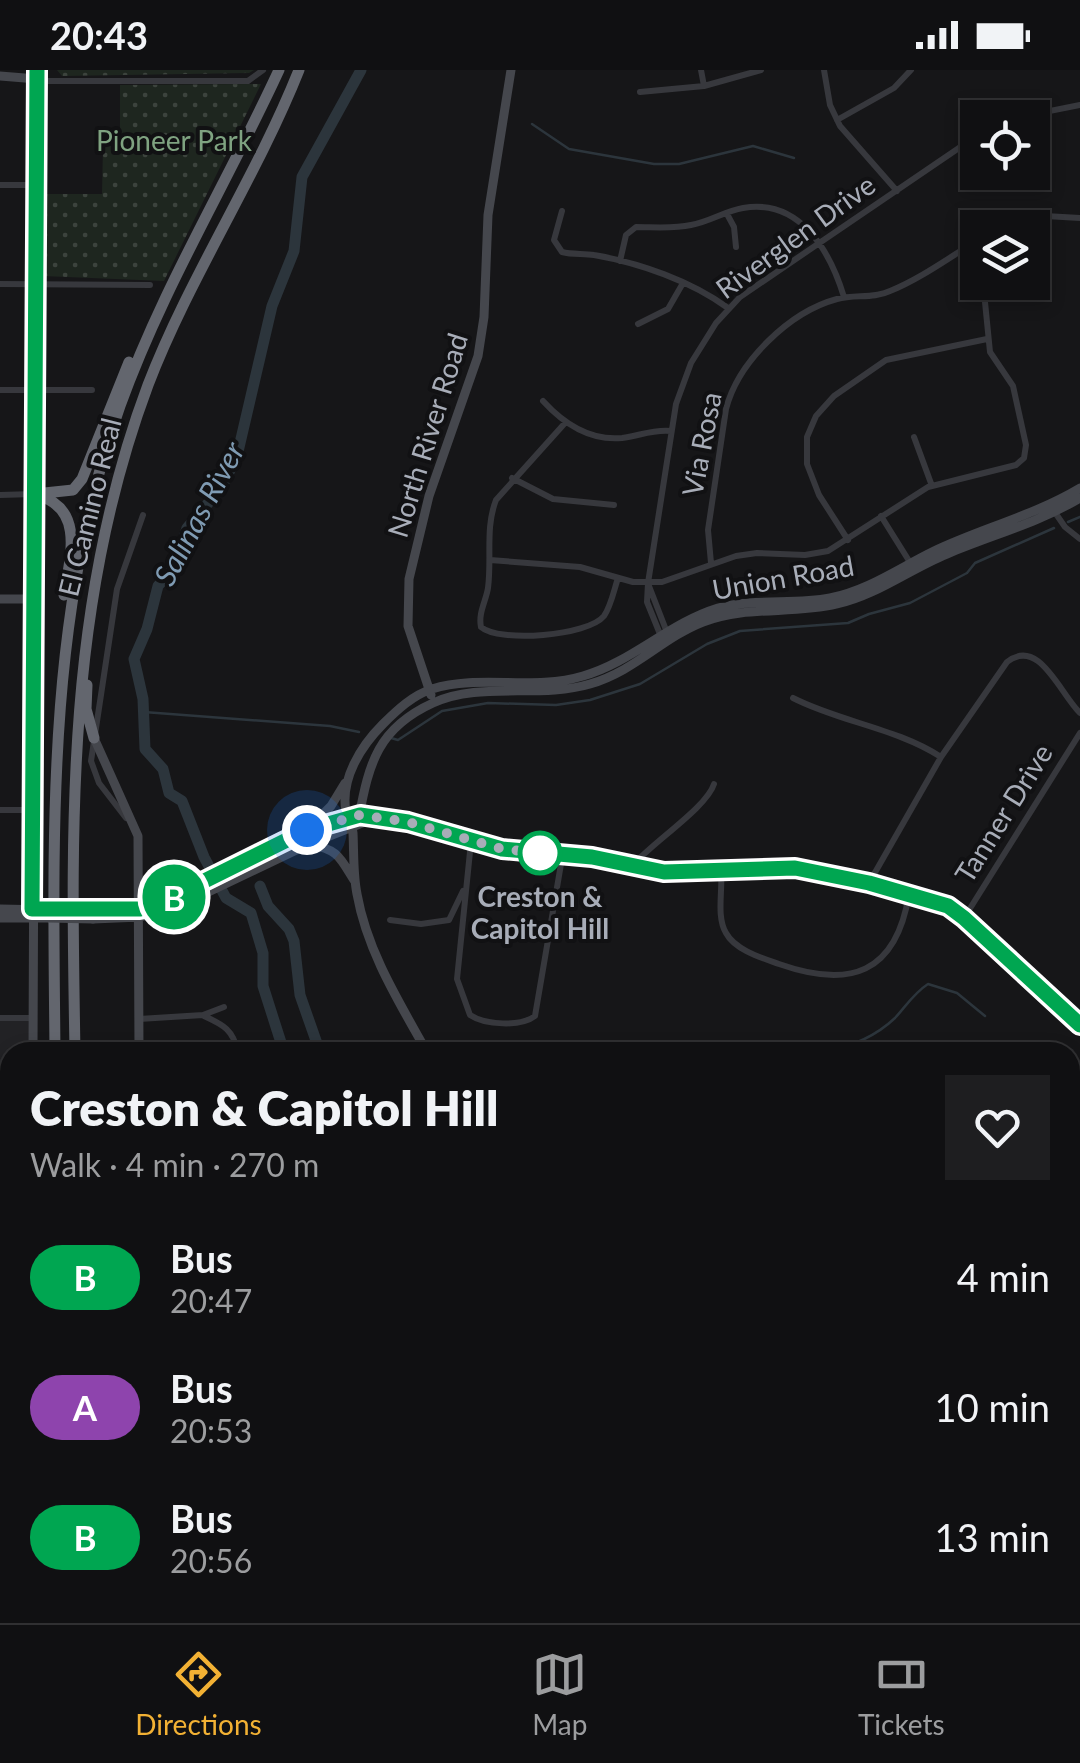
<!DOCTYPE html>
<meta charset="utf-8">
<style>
:root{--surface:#101012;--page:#1e1e20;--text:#f1f3f6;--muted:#9c9d9f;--line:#303032;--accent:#f2b134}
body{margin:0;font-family:Lato,sans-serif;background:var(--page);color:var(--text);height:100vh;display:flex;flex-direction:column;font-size:38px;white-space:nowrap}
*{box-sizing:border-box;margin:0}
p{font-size:32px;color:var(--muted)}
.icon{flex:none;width:55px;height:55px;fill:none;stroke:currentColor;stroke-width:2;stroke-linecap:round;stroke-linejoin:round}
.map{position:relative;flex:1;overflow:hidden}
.drawer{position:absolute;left:0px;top:972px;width:1080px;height:582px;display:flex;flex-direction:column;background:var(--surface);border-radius:30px 30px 0 0;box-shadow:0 5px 15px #0003,0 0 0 2px var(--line)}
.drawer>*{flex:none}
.badge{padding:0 20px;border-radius:32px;font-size:35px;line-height:65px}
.controls{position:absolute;left:960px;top:30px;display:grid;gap:20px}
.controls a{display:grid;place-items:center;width:90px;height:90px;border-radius:0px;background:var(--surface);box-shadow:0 5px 15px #0003,0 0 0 2px var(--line);font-size:50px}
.you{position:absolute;width:50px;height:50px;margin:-25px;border:8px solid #fff;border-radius:50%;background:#1a73e8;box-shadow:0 0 0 15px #1a73e833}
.map>.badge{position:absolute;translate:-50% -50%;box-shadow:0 0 0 5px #fff}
.round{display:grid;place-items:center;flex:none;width:105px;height:105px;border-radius:0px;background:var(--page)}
.summary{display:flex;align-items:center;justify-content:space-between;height:170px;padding:0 30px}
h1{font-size:48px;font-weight:800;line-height:75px}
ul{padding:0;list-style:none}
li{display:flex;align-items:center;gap:30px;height:130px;padding:0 30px}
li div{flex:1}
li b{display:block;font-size:38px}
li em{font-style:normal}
li .badge{min-width:110px;font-weight:700;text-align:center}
.status{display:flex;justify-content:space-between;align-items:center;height:70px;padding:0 50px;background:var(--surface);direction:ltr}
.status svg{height:28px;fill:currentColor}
.dock{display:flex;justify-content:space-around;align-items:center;height:140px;border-top:2px solid var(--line);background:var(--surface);font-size:28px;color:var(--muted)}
.dock a{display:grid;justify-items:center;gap:5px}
.dock .selected{color:var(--accent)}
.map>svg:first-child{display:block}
</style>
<div class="status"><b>20:43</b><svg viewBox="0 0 49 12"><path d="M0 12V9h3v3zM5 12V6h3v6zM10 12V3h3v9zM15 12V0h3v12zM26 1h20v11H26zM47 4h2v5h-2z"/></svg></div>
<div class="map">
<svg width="1080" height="1553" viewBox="0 0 1080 1553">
<defs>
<pattern id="park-dots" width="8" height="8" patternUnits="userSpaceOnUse" patternTransform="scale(2.5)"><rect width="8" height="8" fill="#1e261f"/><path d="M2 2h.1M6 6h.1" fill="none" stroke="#3c433d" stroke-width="1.8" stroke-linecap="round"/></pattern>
</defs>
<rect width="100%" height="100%" fill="#161618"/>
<path fill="#222225" d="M0,950L33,951V982H10V1102H0Z"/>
<path fill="url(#park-dots)" d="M57,0H254L249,3L62,6Z
M261,14L164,211L43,206L45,124H102L103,76L120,75V15Z"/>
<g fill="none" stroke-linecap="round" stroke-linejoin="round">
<path stroke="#2c353c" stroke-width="2.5" d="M532,54L569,79L654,94H679L753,76L794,88
M1068,452L1080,447
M144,642L330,656L359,662
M391,668L398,670L442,641L488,633L556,635L590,630L640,614L707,574L740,561L848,553L869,544L910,533L967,503L975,493L1054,458
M657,982C692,973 736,969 771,982
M824,982C850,977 875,967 895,948C906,936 914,923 928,914L957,923L985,946
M1070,1253L1080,1254"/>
<path stroke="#2c353c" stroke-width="11" d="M260,816L268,836L289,859L294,871L300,925L320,982
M284,982L263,916V883L251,843L226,828L204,787L182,731L169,723L163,699L145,679L143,629L134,589L147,559L158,516L175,496L187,458L221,418L237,386L272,236L294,181L302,107L361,0
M412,1553L414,1545
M489,1553V1545"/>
<path stroke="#37383d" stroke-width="6" d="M701,0L704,16
M824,0L830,35L840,56L897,121
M37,9L47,11H248L263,0
M640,22L704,16L761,0
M1015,48L1080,35
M837,50L894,18L911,0
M0,115H36
M562,141L554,170L562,182C573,185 584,183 594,185C640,193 691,211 728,238
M727,144L734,157L736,177
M998,158L1028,145L1080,148
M973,173L978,188
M620,191L626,165L636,157C654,157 673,159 691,155C709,152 725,141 743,138C800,128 830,181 844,227
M0,214L150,215
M638,254L668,239L683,213
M0,320H92
M543,331C564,354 590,371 622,368C639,366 653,359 671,361
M565,353L496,430C485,458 492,488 488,518C486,531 478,543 481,557C499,573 588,566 604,546C611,536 614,520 618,508
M914,367L932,416
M512,408L553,429L614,435
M0,425L34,424
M1054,441L1065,457L1080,469
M881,446L911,494
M848,470L819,425L807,394V367L816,346L834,326L886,290L987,269
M490,490L580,497L633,512H662L736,486L757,483L805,485L828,481L928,417L1016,395L1024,388L1026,375L1013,316L990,282L983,212
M711,493L708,460L726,339C738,292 789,242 837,229C855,224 873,229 890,221C920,209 950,187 978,170
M649,516L668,565
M662,569L647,532L648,513L676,334L691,293L716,253L740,227L978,65
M793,628C840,652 896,658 941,687
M0,740H33
M126,748L99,713L91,691L117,519L143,445
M471,772L457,909L470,945C485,955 521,957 535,946L561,794
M633,795C653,772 707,737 714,714
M721,801C723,820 716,846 726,863C735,880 762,888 779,894C850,919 896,904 909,824
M869,813L941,687L1007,592C1039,567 1059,622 1080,643
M964,848L1080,663
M390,850L421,854L449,850L463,821
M204,946C224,955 233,960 238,982
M0,948H33
M139,949L203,945L224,937
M1070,1028L1080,1017
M1070,1073L1080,1083
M1070,1144L1080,1134
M1070,1219L1080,1222
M1070,1312L1080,1316
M1070,1395L1080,1399
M761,1546L849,1553
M609,1548L653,1551
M123,1553L125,1545
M911,1553L912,1545
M986,1553L987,1545"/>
<path stroke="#45474d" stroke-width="9" d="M0,6L37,9
M0,529H35
M431,625L408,556L409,509L429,426L478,286L484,247L488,145L511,0
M94,668L138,766L139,982
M359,747C369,693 378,658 433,633C479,611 540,629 590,614C635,601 662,568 703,552C747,535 792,545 837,534C877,525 910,499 947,484C992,465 1038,453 1080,428
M312,755L331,736L345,713
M311,775C338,779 340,788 354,810
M139,816L151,826L173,823
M0,839L48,840
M94,840L140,839L158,834L307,760L359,745L408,752L502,779L592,787L664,802L795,798L869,813L948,836L1080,955
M0,848H49
M93,849L140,847L177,837L307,775L372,749
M33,982L37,0
M427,982C399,932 367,881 357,824C353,804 354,784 353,763C352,755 347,750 346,742C340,709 361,676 383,654C397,640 413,625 432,619C480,604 533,621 583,606C632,592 669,553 718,538C755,528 793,535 830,528C869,520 899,498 934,481C982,458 1033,446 1080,418
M0,1158H10
M33,1545V1553
M544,1545L545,1553"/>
<path stroke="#63666e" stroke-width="11" d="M35,424L73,420L82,409L129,292
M39,426C85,439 70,489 64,525
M87,615L86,639L94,668
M55,982C53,765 46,544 120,336C162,219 227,113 279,0
M75,982C71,753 66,534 148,315C190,206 256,108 299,0
M55,1553L56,1545
M74,1553V1545
M108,1553L113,1545"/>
<path stroke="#45474d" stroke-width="9" d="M48,840H94
M49,848L93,849"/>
</g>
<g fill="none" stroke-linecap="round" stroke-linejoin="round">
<defs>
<path id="line" d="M37,0L32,839H140L158,834L307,760L360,745L408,752L502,779L592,787L664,802L795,798L869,813L948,836L964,848L1080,955"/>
</defs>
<use href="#line" stroke="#fff" stroke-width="22"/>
<use href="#line" stroke="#00a651" stroke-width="15"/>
<path stroke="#a8adb8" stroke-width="10" stroke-dasharray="0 18" d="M307,760L360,745L408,752L502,779L540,783"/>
</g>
<circle fill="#fff" stroke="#00a651" stroke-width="5" cx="540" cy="783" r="20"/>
<g text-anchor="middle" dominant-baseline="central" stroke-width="8" stroke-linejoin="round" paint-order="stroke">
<g font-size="28" fill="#7fa381" stroke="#111113">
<text x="174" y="70">Pioneer Park</text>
</g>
<g font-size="28" fill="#a8adb8" stroke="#111113">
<text transform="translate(795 166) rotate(-36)">Riverglen Drive</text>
<text transform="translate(427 365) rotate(-73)">North River Road</text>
<text transform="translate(701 374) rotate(-79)">Via Rosa</text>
<text transform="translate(89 437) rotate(-76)">El Camino Real</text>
<text transform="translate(783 507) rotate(-10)">Union Road</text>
<text transform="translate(1003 743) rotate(-58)">Tanner Drive</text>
</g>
<g font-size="28" font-weight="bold" fill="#a8adb8" stroke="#111113">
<text x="540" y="826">Creston &amp;<tspan x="540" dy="32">Capitol Hill</tspan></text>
</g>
<g font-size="30" font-style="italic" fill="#7f9bb3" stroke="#111113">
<text transform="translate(198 443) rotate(-62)">Salinas River</text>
</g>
</g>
</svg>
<div class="controls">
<a><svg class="icon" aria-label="locate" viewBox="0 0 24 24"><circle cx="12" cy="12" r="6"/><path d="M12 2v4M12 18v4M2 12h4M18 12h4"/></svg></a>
<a><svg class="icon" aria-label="layers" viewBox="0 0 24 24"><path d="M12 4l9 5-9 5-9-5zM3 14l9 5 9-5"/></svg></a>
</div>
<div class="you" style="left:307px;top:760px"></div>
<b class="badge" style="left:174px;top:827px;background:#00a651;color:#fff">B</b>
<section class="drawer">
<div class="summary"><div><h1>Creston &amp; Capitol Hill</h1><p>Walk · 4 min · 270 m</p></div><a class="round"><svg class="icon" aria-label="heart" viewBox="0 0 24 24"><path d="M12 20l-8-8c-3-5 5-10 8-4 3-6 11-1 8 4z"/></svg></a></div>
<ul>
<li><span class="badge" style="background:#00a651;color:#fff">B</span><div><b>Bus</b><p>20:47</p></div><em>4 min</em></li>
<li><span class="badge" style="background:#8e44ad;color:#fff">A</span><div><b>Bus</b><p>20:53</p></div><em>10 min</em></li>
<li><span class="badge" style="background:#00a651;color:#fff">B</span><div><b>Bus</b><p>20:56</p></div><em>13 min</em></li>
</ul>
</section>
</div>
<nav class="dock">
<a class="selected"><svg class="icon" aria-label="directions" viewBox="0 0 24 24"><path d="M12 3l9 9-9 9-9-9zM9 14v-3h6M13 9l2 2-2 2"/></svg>Directions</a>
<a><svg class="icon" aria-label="map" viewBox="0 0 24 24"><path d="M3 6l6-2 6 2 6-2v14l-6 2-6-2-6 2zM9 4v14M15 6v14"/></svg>Map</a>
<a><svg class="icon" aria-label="tickets" viewBox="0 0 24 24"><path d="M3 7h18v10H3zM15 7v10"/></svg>Tickets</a>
</nav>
